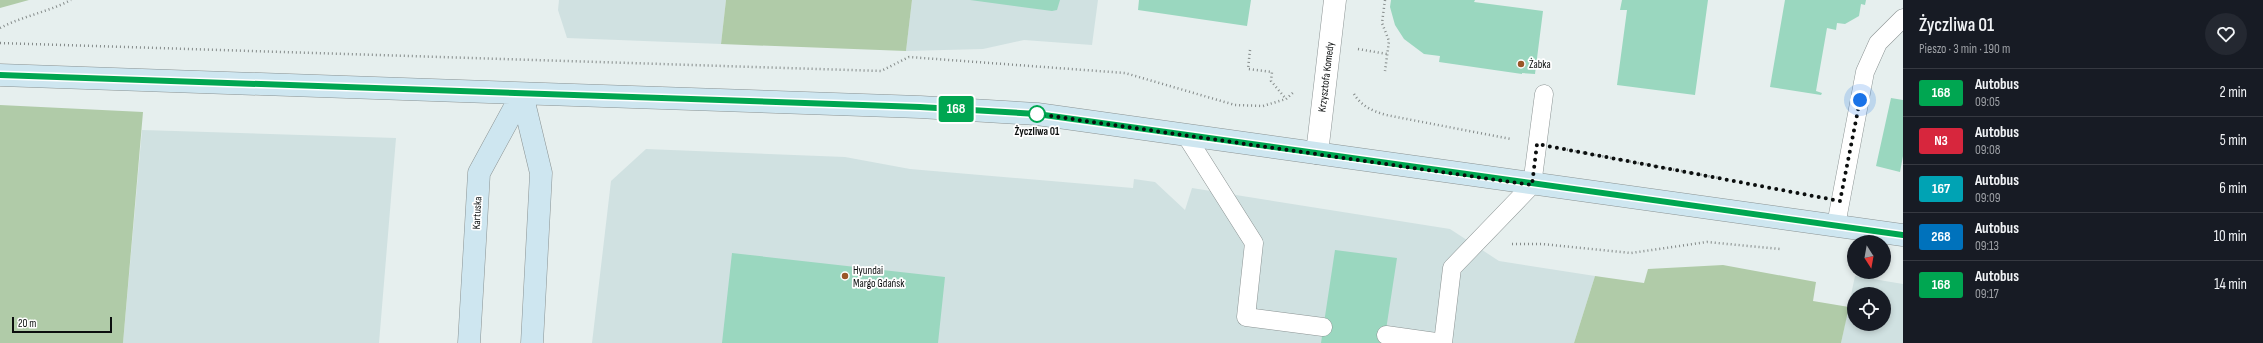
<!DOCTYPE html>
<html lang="pl">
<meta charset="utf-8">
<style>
:root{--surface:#171b24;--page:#242831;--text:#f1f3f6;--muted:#9ea1a6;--line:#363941}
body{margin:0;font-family:"Sofia Sans Condensed",sans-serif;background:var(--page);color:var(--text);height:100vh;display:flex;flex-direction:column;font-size:15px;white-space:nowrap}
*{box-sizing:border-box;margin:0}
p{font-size:13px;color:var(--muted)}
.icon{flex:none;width:22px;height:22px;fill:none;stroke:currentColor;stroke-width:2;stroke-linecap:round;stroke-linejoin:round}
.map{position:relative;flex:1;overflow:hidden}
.side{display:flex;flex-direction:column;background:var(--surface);width:360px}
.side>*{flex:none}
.badge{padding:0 8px;border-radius:3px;font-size:14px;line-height:26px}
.needle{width:26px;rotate:169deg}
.fabs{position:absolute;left:1847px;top:235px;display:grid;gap:8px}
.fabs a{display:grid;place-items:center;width:44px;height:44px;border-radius:50%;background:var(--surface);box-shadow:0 2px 6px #0003;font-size:20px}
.scale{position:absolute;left:12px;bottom:10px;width:100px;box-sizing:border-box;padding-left:4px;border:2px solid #0b0e0e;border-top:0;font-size:11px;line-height:14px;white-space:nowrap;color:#0b0e0e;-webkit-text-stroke:3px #fff;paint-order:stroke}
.you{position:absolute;width:20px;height:20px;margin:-10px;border:3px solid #fff;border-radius:50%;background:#1a73e8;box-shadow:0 0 0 6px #1a73e833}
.map>.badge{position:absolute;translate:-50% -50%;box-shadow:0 0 0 2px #fff}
.round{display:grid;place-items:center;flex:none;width:42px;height:42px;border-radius:21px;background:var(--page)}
.head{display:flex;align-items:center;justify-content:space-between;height:68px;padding:0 16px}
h1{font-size:19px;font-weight:600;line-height:30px}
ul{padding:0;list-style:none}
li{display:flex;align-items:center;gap:12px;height:48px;padding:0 16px;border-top:1px solid var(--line)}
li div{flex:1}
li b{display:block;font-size:15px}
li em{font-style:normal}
li .badge{min-width:44px;font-weight:700;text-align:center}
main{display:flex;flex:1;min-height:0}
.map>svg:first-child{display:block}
</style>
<main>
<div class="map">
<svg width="1903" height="343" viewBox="0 0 1903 343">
<rect width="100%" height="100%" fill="#e6efee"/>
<path fill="#d0e1e1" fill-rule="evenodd" d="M559,0H726L721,44L567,38L558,10Z
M912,0H1098L1092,45L1024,40L983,49L906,51Z
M142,130L396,138L379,343H123Z
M646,149L845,157L910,169L1133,188L1134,179L1155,182L1185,210L1192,188L1450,229L1499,261L1595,276L1574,343H592L611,181Z
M1855,276L1903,284V343H1841ZM1854,294H1884V324H1854Z"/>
<path fill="#b0cba8" d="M0,0H29L0,8Z
M726,0H912L906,51L721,44Z
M0,105L143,112L123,343H0Z
M1723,265L1816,282L1813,301L1849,307L1841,343H1574L1595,276L1644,283L1648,269Z"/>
<path fill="#9ad7bf" d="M970,0H1060L1057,10L1052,11Z
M1139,0H1251L1247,26L1138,10Z
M1391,0H1475L1474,2L1543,11L1535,74L1522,73V74L1439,62L1440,56L1424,54L1404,39L1395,25L1390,7Z
M1622,0H1708L1695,95L1617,85L1627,10H1620Z
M1785,0H1866L1865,5L1861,4L1859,16L1845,24L1837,23L1836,30L1827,28L1816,91L1822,93L1821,95L1770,87Z
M1891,98L1903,100V156L1900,172L1876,166Z
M1335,250L1397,258L1384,343H1321Z
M732,253L945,277L938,343H722Z"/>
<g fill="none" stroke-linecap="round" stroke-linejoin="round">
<defs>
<path id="lane" d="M1185,134L1254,243L1246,317L1323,327
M1836,225L1865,72L1878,43L1903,18
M1386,335L1443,343L1452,268L1532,185L1544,94"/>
<path id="street" d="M1317,153L1335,0"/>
<path id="secondary" d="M0,75L920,107L1037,114L1903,235
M522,94L541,173L532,343
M469,343L479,173L522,94"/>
</defs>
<use href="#lane" stroke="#8b9393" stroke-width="19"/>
<use href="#street" stroke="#8b9393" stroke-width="23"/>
<use href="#secondary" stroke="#8b9393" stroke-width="23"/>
<path stroke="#848a89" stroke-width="2.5" stroke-dasharray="1 3" stroke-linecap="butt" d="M1385,0L1382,23L1389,41L1385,71
M0,28C23,16 48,12 71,0
M0,43L881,71L909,57L1125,73L1235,105L1263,106L1286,99L1295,91
M1358,49L1387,54
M1250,50L1248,69L1272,72L1271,81L1286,99
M1354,94C1362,107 1373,111 1386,115L1511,139
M1563,149L1724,179
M1512,244H1542L1631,253L1707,242L1780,249"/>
<use href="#lane" stroke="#fff" stroke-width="18"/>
<use href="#street" stroke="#fff" stroke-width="22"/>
<use href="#secondary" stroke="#cee6f0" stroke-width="22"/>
</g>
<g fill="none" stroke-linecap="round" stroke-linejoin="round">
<defs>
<path id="line" d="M0,75L920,107L1037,114L1903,235"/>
</defs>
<use href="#line" stroke="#fff" stroke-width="9"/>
<use href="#line" stroke="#00a651" stroke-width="6"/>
<path stroke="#0b0e0e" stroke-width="4" stroke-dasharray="0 7.2" d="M1037,114L1532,185L1537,144L1840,201L1860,100"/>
</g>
<g fill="#9a5627" stroke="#fff" stroke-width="1.5">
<circle cx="1521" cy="64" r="4"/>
<circle cx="845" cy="276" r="4"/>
</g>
<circle fill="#fff" stroke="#00a651" stroke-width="2" cx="1037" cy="114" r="8"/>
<g text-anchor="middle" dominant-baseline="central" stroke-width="3.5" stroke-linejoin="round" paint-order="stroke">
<g font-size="11" fill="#0b0e0e" stroke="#fff" text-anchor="start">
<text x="1529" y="64">Żabka</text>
<text x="853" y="270">Hyundai<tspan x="853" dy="13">Margo Gdańsk</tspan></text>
</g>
<g font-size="11" fill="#0b0e0e" stroke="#fff">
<text transform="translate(1326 77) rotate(-83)">Krzysztofa Komedy</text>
<text transform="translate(477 213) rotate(-87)">Kartuska</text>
</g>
<g font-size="11" font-weight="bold" fill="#0b0e0e" stroke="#fff">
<text x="1037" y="131">Życzliwa 01</text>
</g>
</g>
</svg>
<div class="fabs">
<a><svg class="needle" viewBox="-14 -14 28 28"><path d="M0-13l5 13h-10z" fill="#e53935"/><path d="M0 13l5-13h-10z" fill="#9ea1a6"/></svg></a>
<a><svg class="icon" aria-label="locate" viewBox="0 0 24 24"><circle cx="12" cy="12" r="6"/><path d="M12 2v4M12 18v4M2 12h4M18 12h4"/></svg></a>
</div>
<div class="scale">20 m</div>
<div class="you" style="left:1860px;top:100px"></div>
<b class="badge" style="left:956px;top:109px;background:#00a651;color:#fff">168</b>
</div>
<section class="side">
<div class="head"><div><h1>Życzliwa 01</h1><p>Pieszo · 3 min · 190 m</p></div><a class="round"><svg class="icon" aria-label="heart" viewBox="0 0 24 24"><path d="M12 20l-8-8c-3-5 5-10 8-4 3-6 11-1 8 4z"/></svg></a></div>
<ul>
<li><span class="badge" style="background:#00a651;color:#fff">168</span><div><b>Autobus</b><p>09:05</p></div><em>2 min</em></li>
<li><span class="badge" style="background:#d7263d;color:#fff">N3</span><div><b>Autobus</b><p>09:08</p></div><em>5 min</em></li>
<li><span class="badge" style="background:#00a3b4;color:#fff">167</span><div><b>Autobus</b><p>09:09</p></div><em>6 min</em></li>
<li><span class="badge" style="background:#0072bc;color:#fff">268</span><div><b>Autobus</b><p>09:13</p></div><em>10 min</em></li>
<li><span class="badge" style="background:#00a651;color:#fff">168</span><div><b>Autobus</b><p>09:17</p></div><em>14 min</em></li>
</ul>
</section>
</main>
